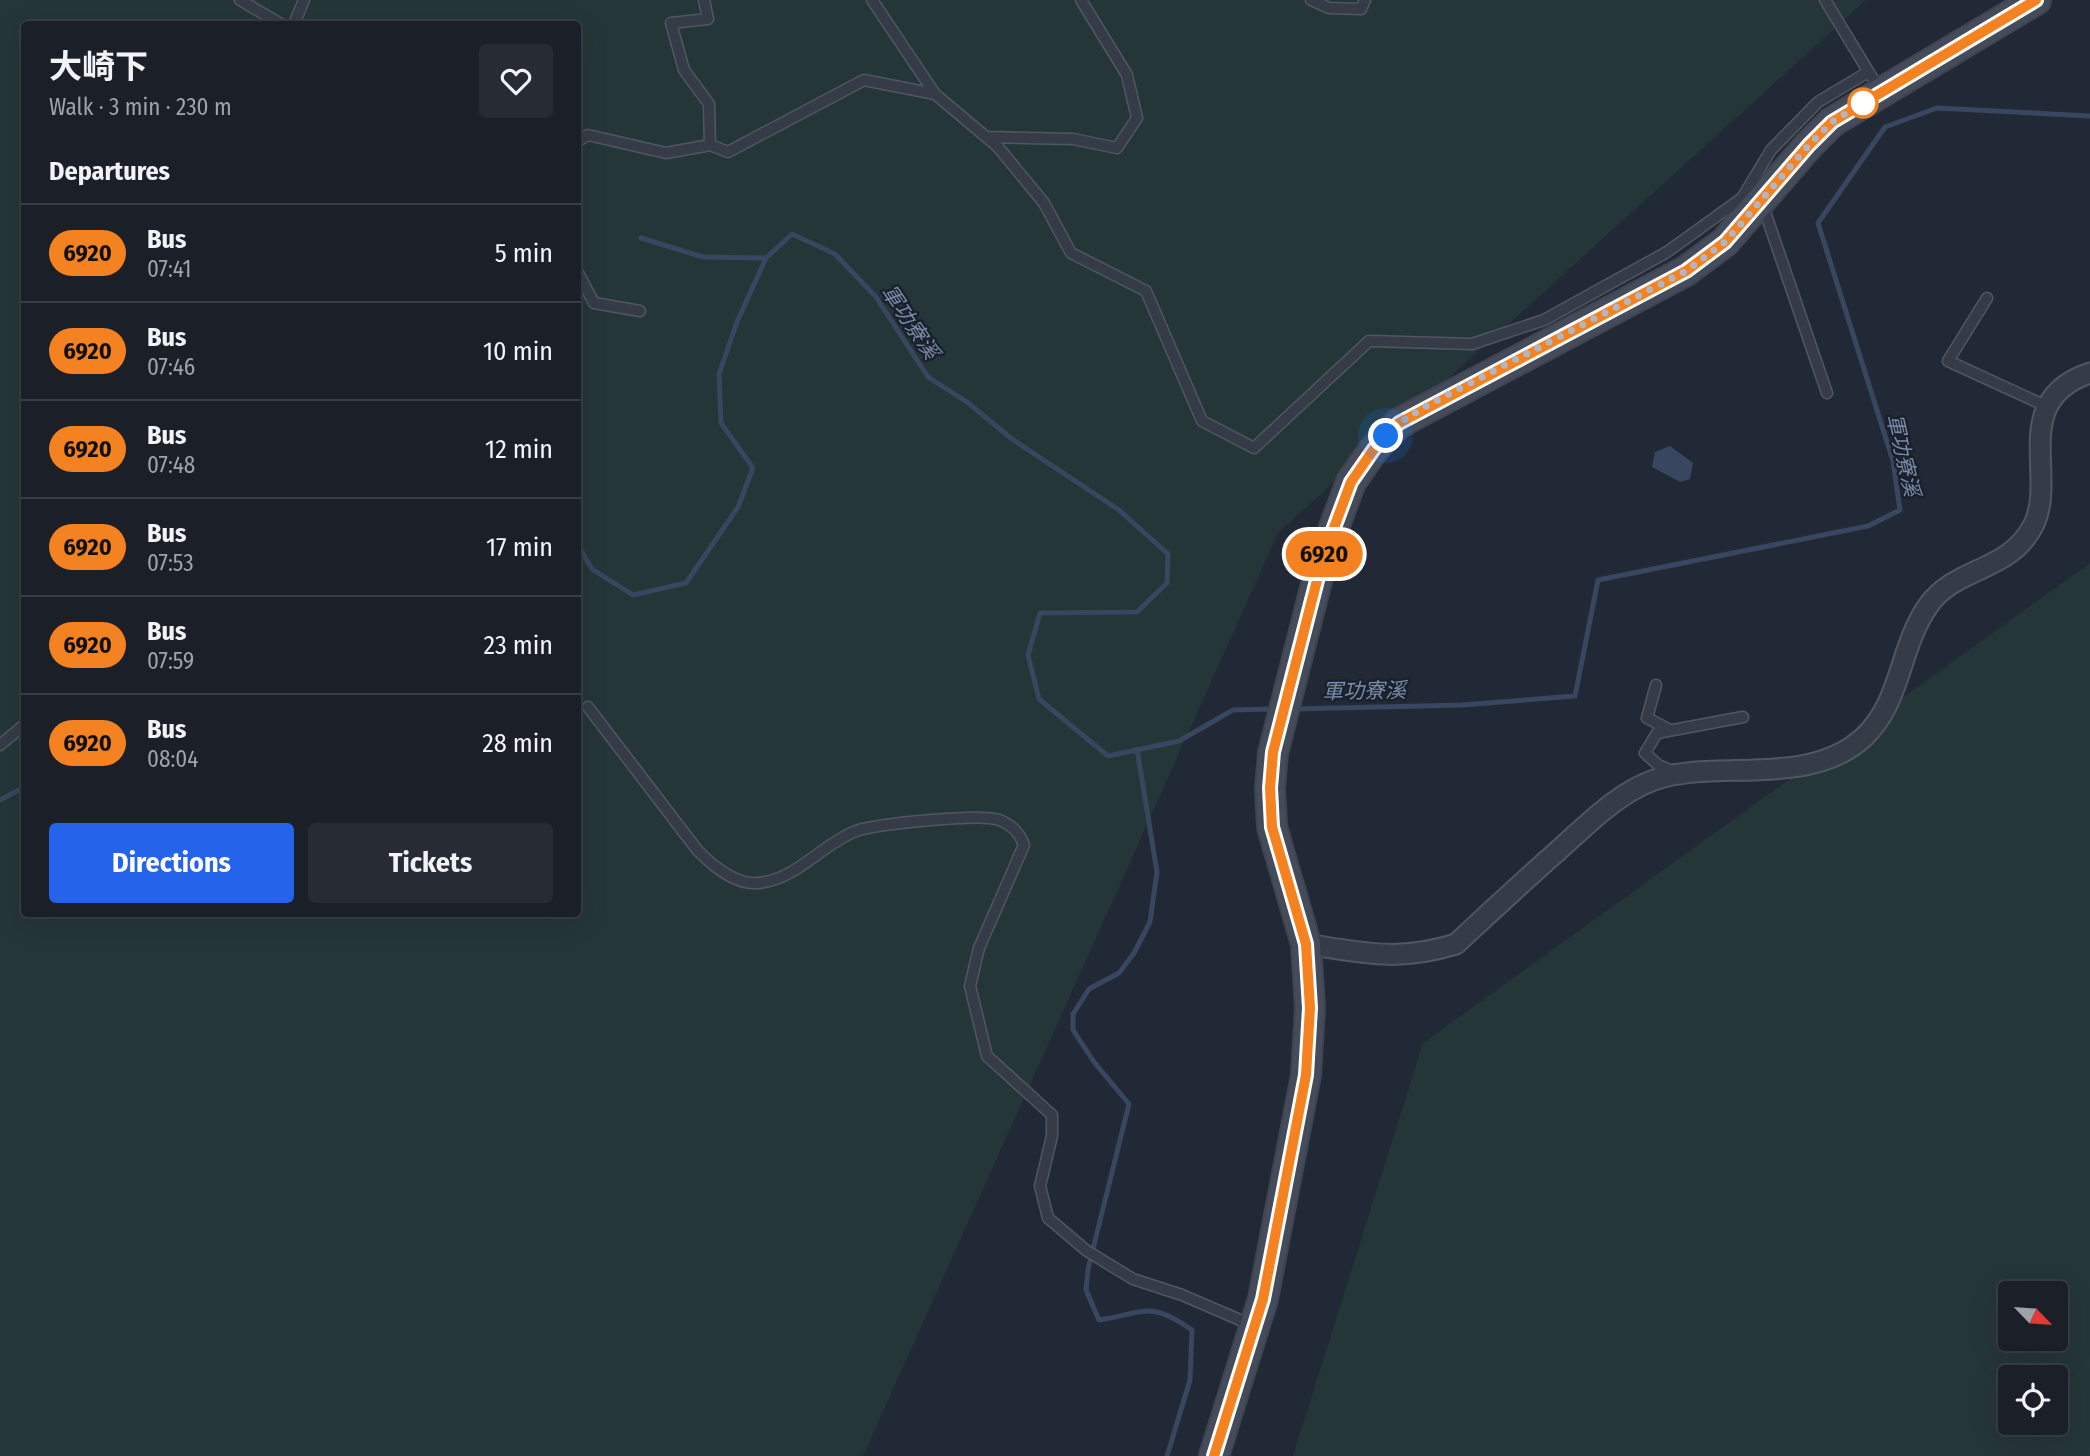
<!DOCTYPE html>
<meta charset="utf-8">
<style>
:root{--surface:#1a1f28;--page:#272c34;--text:#f1f3f6;--muted:#9fa2a8;--line:#383d45;--accent:#2563eb}
body{margin:0;font-family:"Fira Sans Condensed","Noto Sans TC",sans-serif;background:var(--page);color:var(--text);height:100vh;display:flex;flex-direction:column;font-size:26px;white-space:nowrap}
*{box-sizing:border-box;margin:0}
p{font-size:23px;color:var(--muted)}
.icon{flex:none;width:38px;height:38px;fill:none;stroke:currentColor;stroke-width:2;stroke-linecap:round;stroke-linejoin:round}
.map{position:relative;flex:1;overflow:hidden}
.panel{position:absolute;left:21px;top:21px;width:560px;height:896px;display:flex;flex-direction:column;background:var(--surface);border-radius:7px;box-shadow:0 7px 28px #0002,0 0 0 2px var(--line)}
.panel>*{flex:none}
.badge{padding:0 14px;border-radius:23px;font-size:24px;line-height:46px}
.needle{width:46px;rotate:115deg}
.tools{position:absolute;left:1998px;top:1281px;display:grid;gap:14px}
.tools a{display:grid;place-items:center;width:70px;height:70px;border-radius:7px;background:var(--surface);box-shadow:0 7px 28px #0002,0 0 0 2px var(--line);font-size:35px}
.you{position:absolute;width:35px;height:35px;margin:-18px;border:5px solid #fff;border-radius:50%;background:#1a73e8;box-shadow:0 0 0 10px #1a73e833}
.map>.badge{position:absolute;translate:-50% -50%;box-shadow:0 0 0 4px #fff}
h2{padding:0 28px;font-size:26px;line-height:63px}
.round{display:grid;place-items:center;flex:none;width:74px;height:74px;border-radius:7px;background:var(--page)}
.summary{display:flex;align-items:center;justify-content:space-between;height:119px;padding:0 28px}
h1{font-size:33px;font-weight:700;line-height:52px}
.primary-button{display:flex;gap:14px;margin-top:auto;padding:14px 28px}
.primary-button a{flex:1;height:80px;border-radius:7px;background:var(--accent);color:#fff;font-size:28px;font-weight:700;line-height:80px;text-align:center}
.primary-button a+a{background:var(--page);color:var(--text)}
ul{padding:0;list-style:none}
li{display:flex;align-items:center;gap:21px;height:98px;padding:0 28px;border-top:2px solid var(--line)}
li div{flex:1}
li b{display:block;font-size:26px}
li em{font-style:normal}
li .badge{min-width:77px;font-weight:700;text-align:center}
.map>svg:first-child{display:block}
</style>
<div class="map">
<svg width="2090" height="1456" viewBox="0 0 2090 1456">
<rect width="100%" height="100%" fill="#222936"/>
<path fill="#253638" fill-rule="evenodd" d="M0,0H1866L1278,533L863,1456H0ZM24,24H578V914H24Z
M2090,563V1456H1293L1423,1043ZM2011,1293H2056V1339H2011ZM2011,1377H2056V1423H2011Z"/>
<path fill="#38465f" d="M1670,446L1693,463L1690,479L1680,482L1652,467L1655,452Z"/>
<g fill="none" stroke-linecap="round" stroke-linejoin="round">
<path stroke="#38465f" stroke-width="5" d="M641,238L703,257L766,258
M578,545L592,569L633,595L686,583L738,507L753,468L721,423L719,374L737,322L766,258L792,234L835,254L876,297L928,377L967,402L1012,439L1119,510L1168,554L1167,583L1137,612L1040,613L1028,655L1039,699L1108,756L1179,741L1233,710L1276,709
M1293,709L1463,705L1575,696L1598,580L1868,526L1900,510L1893,461L1818,223L1885,127L1937,108L2090,116
M1137,749L1157,872L1150,922L1134,953L1119,973L1089,989L1073,1014V1030L1094,1062L1129,1104L1088,1269L1086,1290L1099,1320C1146,1313 1149,1300 1192,1330L1190,1380L1167,1456
M0,800L24,787"/>
<defs>
<path id="lane" d="M240,0L281,24
M704,0L708,19L671,23L684,70L709,104L710,145
M872,0L935,94L998,147L1044,203L1071,253L1146,291L1202,421L1254,448L1369,341L1472,344L1544,320L1667,252L1742,198L1771,150L1818,102L1868,72
M1311,0L1329,8L1361,9L1365,0
M1825,0L1879,89
M294,24L304,0
M987,137L1073,139L1117,148L1137,118L1127,75L1081,0
M578,141L588,135L666,153L710,145L728,152L864,80L935,94
M1763,206L1827,393
M578,273L594,303L640,311
M1987,298L1948,361L2048,407
M1656,685L1647,718L1670,730
M588,707L698,851C713,866 735,885 758,883C796,880 822,844 856,831C876,824 981,813 999,820C1012,825 1019,832 1024,845L979,948L970,986L987,1056L1052,1115V1136L1040,1186L1048,1218L1087,1251L1133,1279L1182,1295L1254,1326
M0,745L24,725
M1675,772L1658,765L1645,753L1657,733L1743,717"/>
<path id="street" d="M1306,944C1364,953 1398,962 1456,944C1490,912 1525,880 1561,848C1589,823 1618,793 1654,780C1716,758 1808,789 1864,737C1902,701 1899,647 1928,606C1955,566 2010,573 2034,524C2057,476 2009,400 2090,373"/>
<path id="secondary" d="M1214,1456L1263,1299L1306,1075L1310,1008L1306,944L1272,827L1270,788L1273,753L1323,557L1351,482L1374,449L1399,423L1686,271L1725,242L1809,145L1832,122L2036,0"/>
</defs>
<use href="#lane" stroke="#505662" stroke-width="13"/>
<use href="#street" stroke="#505662" stroke-width="23"/>
<use href="#secondary" stroke="#3f4550" stroke-width="32"/>
<use href="#lane" stroke="#353c47" stroke-width="10"/>
<use href="#street" stroke="#353c47" stroke-width="19"/>
<use href="#secondary" stroke="#444b5a" stroke-width="28"/>
</g>
<g fill="none" stroke-linecap="round" stroke-linejoin="round">
<defs>
<path id="line" d="M1214,1456L1263,1299L1306,1075L1310,1008L1306,944L1272,827L1270,788L1273,752L1323,557L1351,482L1374,449L1399,423L1686,271L1725,242L1809,145L1832,122L2036,0"/>
</defs>
<use href="#line" stroke="#fff" stroke-width="16"/>
<use href="#line" stroke="#f58220" stroke-width="10"/>
<path stroke="#b0b6c3" stroke-width="7" stroke-dasharray="0 12.6" d="M1386,436L1399,423L1428,405L1686,271L1725,242L1809,145L1832,122L1863,103"/>
</g>
<circle fill="#fff" stroke="#f58220" stroke-width="3.5" cx="1863" cy="103" r="14"/>
<g text-anchor="middle" dominant-baseline="central" stroke-width="5" stroke-linejoin="round" paint-order="stroke">
<g font-size="21" font-style="italic" fill="#7a8caa" stroke="#1b212c">
<text transform="translate(910 322) rotate(56)">軍功寮溪</text>
<text transform="translate(1903 455) rotate(77)">軍功寮溪</text>
<text transform="translate(1364 691) rotate(-1)">軍功寮溪</text>
</g>
</g>
</svg>
<div class="tools">
<a><svg class="needle" viewBox="-14 -14 28 28"><path d="M0-13l5 13h-10z" fill="#e53935"/><path d="M0 13l5-13h-10z" fill="#9fa2a8"/></svg></a>
<a><svg class="icon" aria-label="locate" viewBox="0 0 24 24"><circle cx="12" cy="12" r="6"/><path d="M12 2v4M12 18v4M2 12h4M18 12h4"/></svg></a>
</div>
<div class="you" style="left:1386px;top:436px"></div>
<b class="badge" style="left:1324px;top:554px;background:#f58220;color:#111">6920</b>
<section class="panel">
<div class="summary"><div><h1>大崎下</h1><p>Walk · 3 min · 230 m</p></div><a class="round"><svg class="icon" aria-label="heart" viewBox="0 0 24 24"><path d="M12 20l-8-8c-3-5 5-10 8-4 3-6 11-1 8 4z"/></svg></a></div>
<h2>Departures</h2>
<ul>
<li><span class="badge" style="background:#f58220;color:#111">6920</span><div><b>Bus</b><p>07:41</p></div><em>5 min</em></li>
<li><span class="badge" style="background:#f58220;color:#111">6920</span><div><b>Bus</b><p>07:46</p></div><em>10 min</em></li>
<li><span class="badge" style="background:#f58220;color:#111">6920</span><div><b>Bus</b><p>07:48</p></div><em>12 min</em></li>
<li><span class="badge" style="background:#f58220;color:#111">6920</span><div><b>Bus</b><p>07:53</p></div><em>17 min</em></li>
<li><span class="badge" style="background:#f58220;color:#111">6920</span><div><b>Bus</b><p>07:59</p></div><em>23 min</em></li>
<li><span class="badge" style="background:#f58220;color:#111">6920</span><div><b>Bus</b><p>08:04</p></div><em>28 min</em></li>
</ul>
<div class="primary-button"><a>Directions</a><a>Tickets</a></div>
</section>
</div>
